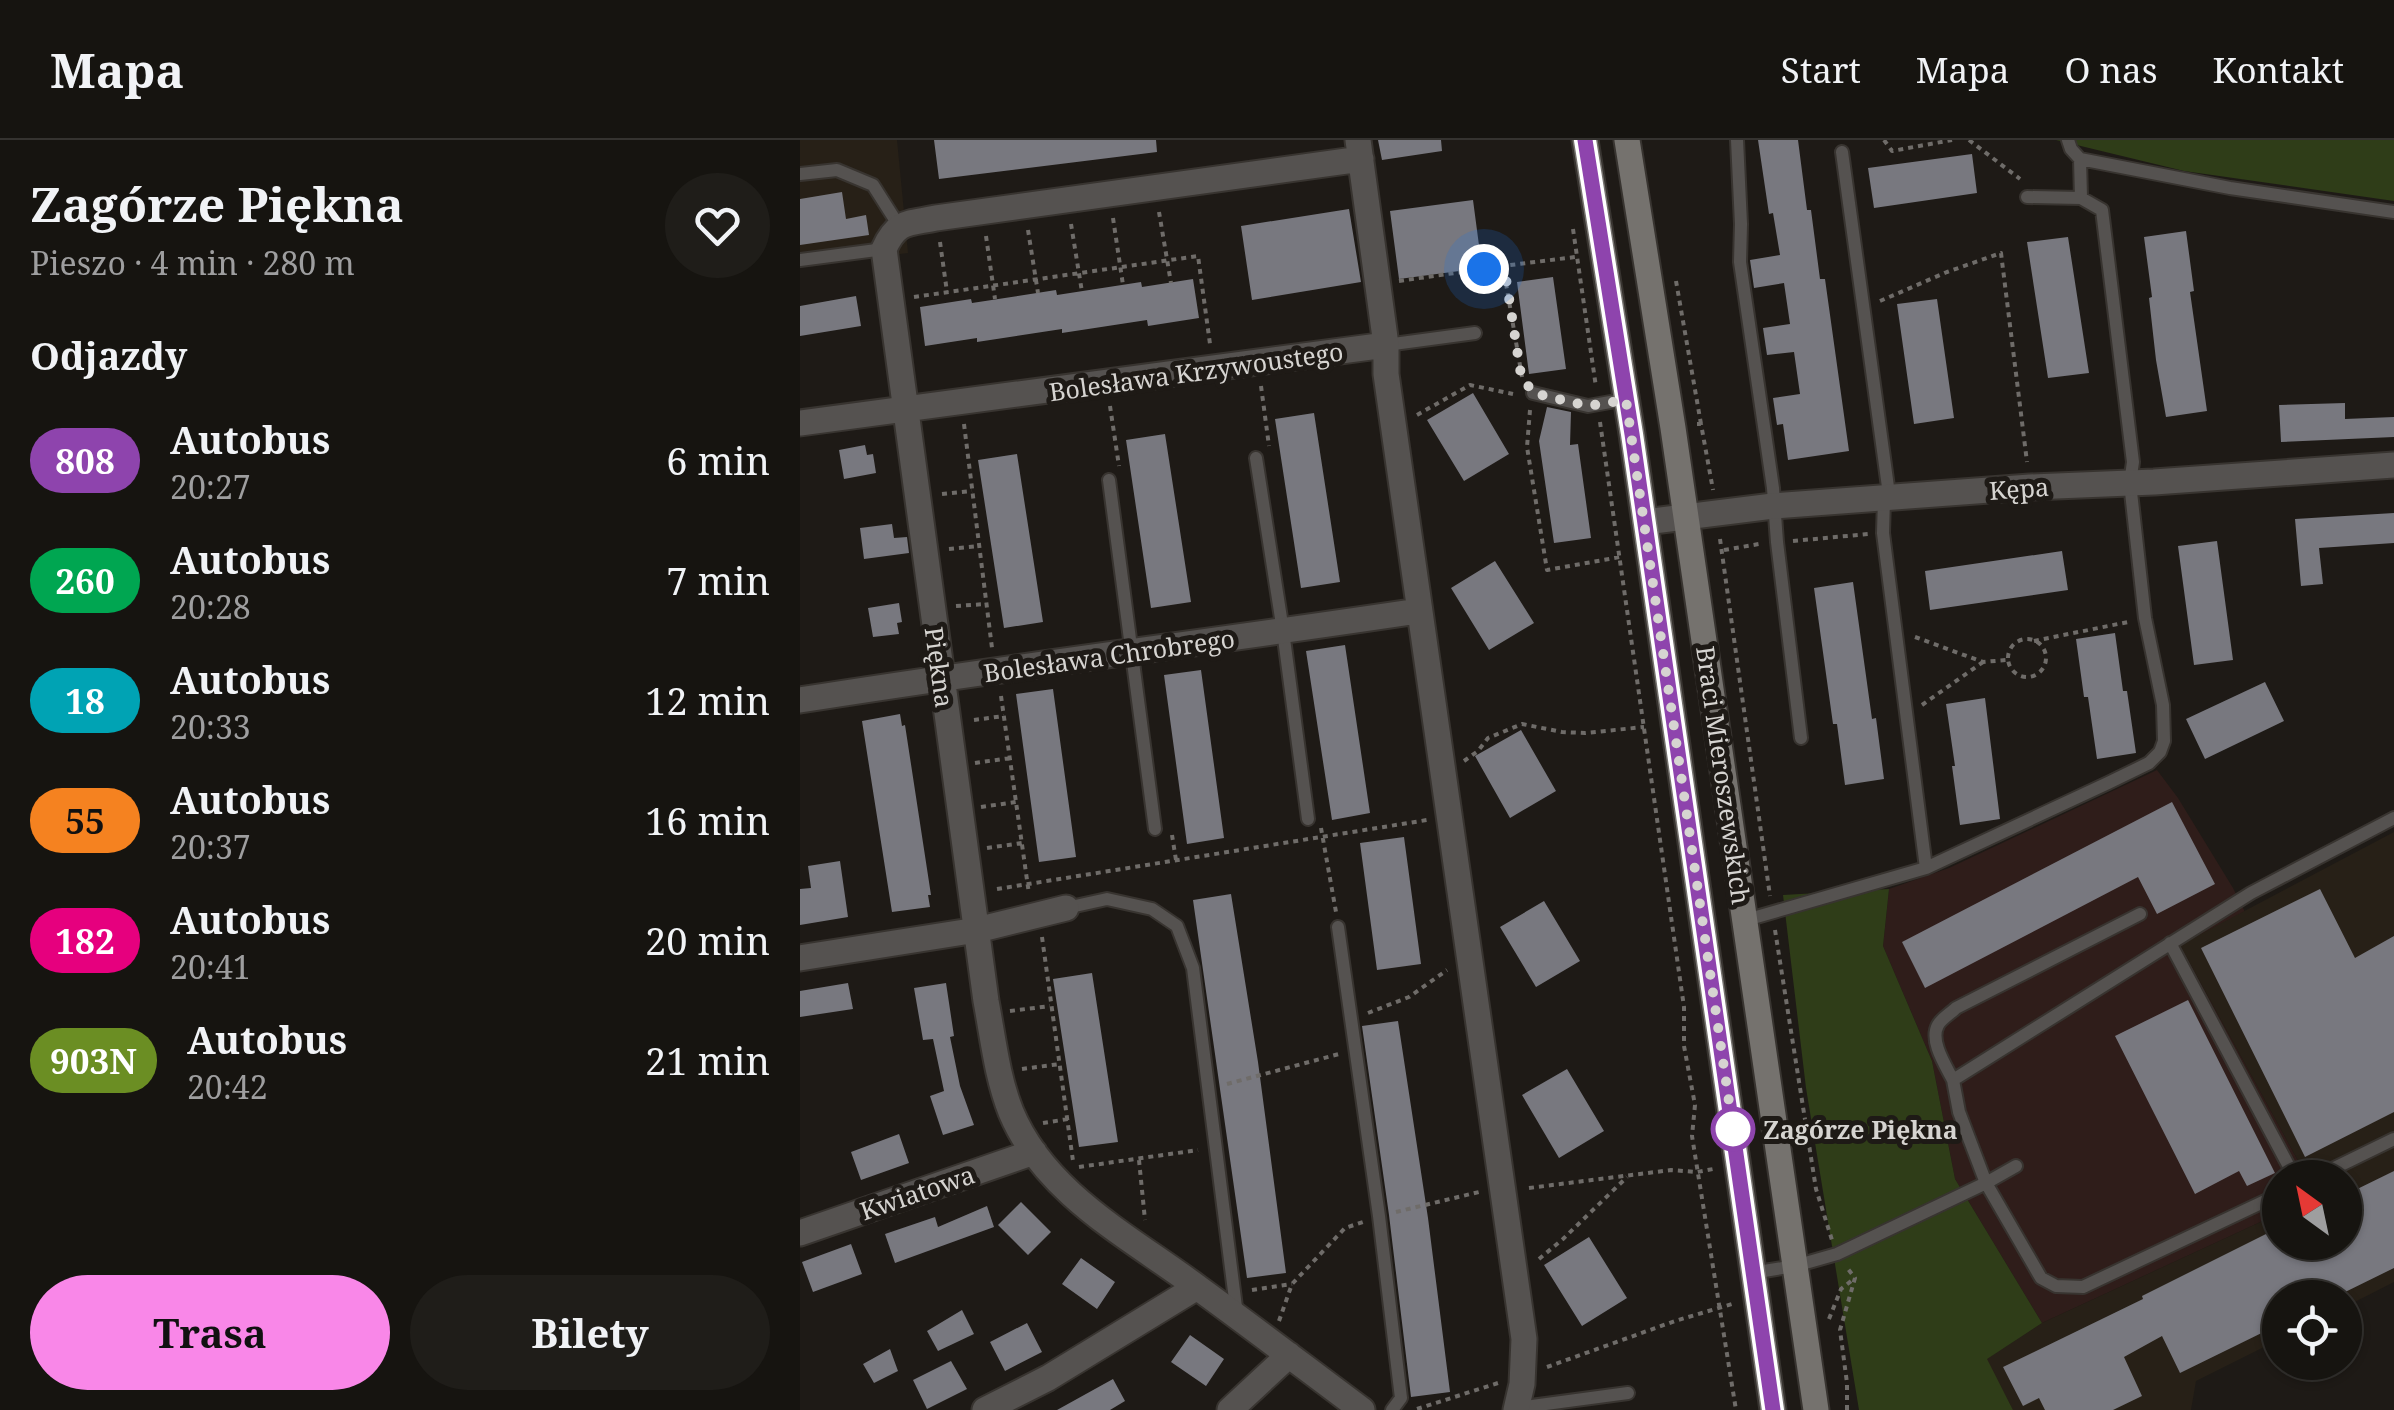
<!DOCTYPE html>
<html lang="pl">
<meta charset="utf-8">
<style>
:root{--surface:#161410;--page:#1f1d19;--text:#f1f3f6;--muted:#9e9e9f;--line:#353330;--accent:#f987e8}
body{margin:0;font-family:"Noto Serif",serif;background:var(--page);color:var(--text);height:100vh;display:flex;flex-direction:column;font-size:38px;white-space:nowrap}
*{box-sizing:border-box;margin:0}
p{font-size:32px;color:var(--muted)}
.icon{flex:none;width:55px;height:55px;fill:none;stroke:currentColor;stroke-width:2;stroke-linecap:round;stroke-linejoin:round}
.map{position:relative;flex:1;overflow:hidden}
.drawer{display:flex;flex-direction:column;background:var(--surface);width:800px}
.drawer>*{flex:none}
.badge{padding:0 20px;border-radius:32px;font-size:35px;line-height:65px}
.needle{width:65px;rotate:327deg}
.fabs{position:absolute;left:1462px;top:1020px;display:grid;gap:20px}
.fabs a{display:grid;place-items:center;width:100px;height:100px;border-radius:50%;background:var(--surface);box-shadow:0 2px 8px #0004,0 0 0 2px var(--line);font-size:50px}
.you{position:absolute;width:50px;height:50px;margin:-25px;border:8px solid #fff;border-radius:50%;background:#1a73e8;box-shadow:0 0 0 15px #1a73e833}
.map>.badge{position:absolute;translate:-50% -50%;box-shadow:0 0 0 5px #fff}
h2{padding:0 30px;font-size:38px;line-height:90px}
.round{display:grid;place-items:center;flex:none;width:105px;height:105px;border-radius:52px;background:var(--page)}
.headline{display:flex;align-items:center;justify-content:space-between;height:170px;padding:0 30px}
h1{font-size:48px;font-weight:700;line-height:75px}
.cta{display:flex;gap:20px;margin-top:auto;padding:20px 30px}
.cta a{flex:1;height:115px;border-radius:60px;background:var(--accent);color:#111;font-size:40px;font-weight:700;line-height:115px;text-align:center}
.cta a+a{background:var(--page);color:var(--text)}
ul{padding:0;list-style:none}
li{display:flex;align-items:center;gap:30px;height:120px;padding:0 30px}
li div{flex:1}
li b{display:block;font-size:38px}
li em{font-style:normal}
li .badge{min-width:110px;font-weight:700;text-align:center}
header{display:flex;align-items:center;gap:60px;box-sizing:border-box;height:140px;padding:0 50px;background:var(--surface);border-bottom:2px solid var(--line)}
header strong{font-size:48px}
nav{display:flex;gap:55px;margin-inline-start:auto;font-size:35px}
main{display:flex;flex:1;min-height:0}
.map>svg:first-child{display:block}
</style>
<header>
<strong>Mapa</strong>
<nav><a>Start</a><a>Mapa</a><a>O nas</a><a>Kontakt</a></nav>
</header>
<main>
<section class="drawer">
<div class="headline"><div><h1>Zagórze Piękna</h1><p>Pieszo · 4 min · 280 m</p></div><a class="round"><svg class="icon" aria-label="heart" viewBox="0 0 24 24"><path d="M12 20l-8-8c-3-5 5-10 8-4 3-6 11-1 8 4z"/></svg></a></div>
<h2>Odjazdy</h2>
<ul>
<li><span class="badge" style="background:#8e44ad;color:#fff">808</span><div><b>Autobus</b><p>20:27</p></div><em>6 min</em></li>
<li><span class="badge" style="background:#00a651;color:#fff">260</span><div><b>Autobus</b><p>20:28</p></div><em>7 min</em></li>
<li><span class="badge" style="background:#00a3b4;color:#fff">18</span><div><b>Autobus</b><p>20:33</p></div><em>12 min</em></li>
<li><span class="badge" style="background:#f58220;color:#111">55</span><div><b>Autobus</b><p>20:37</p></div><em>16 min</em></li>
<li><span class="badge" style="background:#e6007e;color:#fff">182</span><div><b>Autobus</b><p>20:41</p></div><em>20 min</em></li>
<li><span class="badge" style="background:#6b8e23;color:#fff">903N</span><div><b>Autobus</b><p>20:42</p></div><em>21 min</em></li>
</ul>
<div class="cta"><a>Trasa</a><a>Bilety</a></div>
</section>
<div class="map">
<svg width="1594" height="1270" viewBox="0 0 1594 1270">
<rect width="100%" height="100%" fill="#1e1a16"/>
<path fill="#2f1d1a" d="M1357,630L1378,658L1433,748L1445,772L1380,805L1507,1037L1480,1038V1073L1242,1183L1155,1039L1132,921L1083,806L1089,749L1149,728Z"/>
<path fill="#272017" d="M0,0H97L108,113L0,127Z
M1594,692V1142L1545,1167V1158H1480V1199L1396,1241L1391,1270H1213L1186,1219L1242,1183L1480,1073V1102H1545V1038L1507,1037L1380,805Z"/>
<path fill="#2f3d18" d="M1256,0H1594V61L1384,31Z
M1089,749L1083,806L1132,921L1155,1039L1242,1183L1187,1219L1213,1270H1059L1006,948L983,755Z"/>
<path fill="#78787f" d="M134,0H356L357,12L139,39Z
M578,0H641L642,11L582,20Z
M958,0H998L1007,70H1011L1020,139H1025L1049,311L988,320L983,284L977,285L973,258L1000,254L994,212L967,215L963,188L990,184L984,143L954,148L950,120L980,115L973,73L969,74Z
M1172,14L1177,53L1074,68L1068,28Z
M42,52L46,79L66,75L69,95L0,105V59Z
M673,60L682,128L599,139L590,71Z
M549,69L561,142L452,160L441,86Z
M1386,91L1394,151L1390,152L1407,271L1366,277L1356,220L1349,158L1352,157L1344,97Z
M1268,97L1289,233L1248,238L1227,102Z
M753,137L766,229L729,234L717,142Z
M393,139L399,178L348,186L347,180L262,193V189L177,202V198L125,206L120,167L171,159L172,163L256,150L257,155L341,142L342,147Z
M56,156L61,186L0,196V166Z
M1137,159L1154,278L1114,284L1097,164Z
M673,253L709,314L664,341L627,280Z
M1545,263V279L1594,277V297L1481,302L1479,265Z
M747,267L771,272L770,305L778,304L791,398L754,403L739,301Z
M514,273L540,442L501,448L475,279Z
M365,294L391,462L351,468L326,300Z
M65,305L67,315L73,314L76,333L44,339L39,310Z
M217,314L243,482L204,488L178,320Z
M1594,373V403L1519,408L1523,444L1501,446L1495,379Z
M92,384L94,398L107,397L109,413L64,419L60,388Z
M1417,401L1433,520L1394,525L1378,406Z
M1262,411L1268,450L1130,470L1125,431Z
M695,421L734,483L689,510L651,448Z
M1053,442L1072,579L1076,578L1084,639L1045,645L1037,584H1033L1014,448Z
M99,463L102,482L97,483L99,494L73,497L68,468Z
M1315,493L1323,551H1327L1336,613L1297,619L1288,557H1284L1276,499Z
M545,505L570,673L532,680L506,511Z
M401,530L424,698L387,704L364,535Z
M1465,542L1484,581L1405,619L1386,579Z
M253,549L276,717L239,722L216,554Z
M1185,558L1200,679L1160,685L1152,626H1155L1146,564Z
M100,574L102,586L105,585L131,755H128L130,767L92,772L62,581Z
M721,590L756,651L710,678L675,616Z
M1372,662L1415,744L1357,774L1338,737L1125,848L1102,802Z
M604,697L621,824L577,830L560,703Z
M40,721L48,777L0,785V749L11,748L8,726Z
M1520,749L1555,818L1594,796V972L1505,1017L1401,808Z
M431,754L458,922L486,1133L447,1138L393,760Z
M744,761L780,821L736,847L700,787Z
M292,833L318,1002L279,1007L253,839Z
M48,843L53,869L0,877V851Z
M146,843L154,896L150,897L160,946L174,985L143,995L130,956L144,951L133,899L123,900L114,848Z
M1388,860L1475,1033L1447,1046L1439,1031L1395,1054L1315,896Z
M598,881L628,1078L650,1252L611,1257L589,1075L562,886Z
M767,929L804,991L759,1018L722,955Z
M99,994L109,1023L61,1040L51,1012Z
M1594,1031V1128L1533,1158H1480V1184L1380,1233L1362,1196L1324,1217L1342,1256L1313,1270H1245L1239,1258L1223,1266L1203,1227L1343,1159L1342,1156L1480,1087V1102H1545V1055Z
M221,1062L251,1092L228,1115L198,1085Z
M187,1066L194,1087L95,1123L85,1094L135,1077L138,1087Z
M789,1097L827,1158L782,1186L744,1125Z
M51,1104L62,1134L13,1152L2,1122Z
M281,1118L315,1142L297,1169L262,1144Z
M162,1170L174,1194L138,1211L127,1191Z
M227,1183L242,1212L205,1231L190,1202Z
M390,1195L424,1219L406,1246L371,1222Z
M90,1209L98,1231L74,1243L63,1224Z
M151,1221L167,1249L127,1269L113,1240Z
M313,1239L325,1261L310,1270H257Z"/>
<g fill="none" stroke-linecap="round" stroke-linejoin="round">
<defs>
<path id="lane" d="M937,0L941,84L940,122L973,348L977,402L1001,598
M1268,0L1271,9L1280,19L1430,48L1594,72
M1042,12L1088,347L1084,359L1083,393L1126,728
M1280,19L1281,58
M0,34L37,30L73,45L99,86
M0,120L84,109
M586,205L675,193
M733,253L788,266L827,259
M456,318L483,491L508,679
M309,340L355,689
M266,768L307,759L352,769L377,786L393,828L437,1175
M946,780L1126,728L1308,643L1349,623L1360,612L1364,601L1363,565L1345,478L1330,343L1333,322L1302,70L1281,58L1227,57
M538,787L579,1076L601,1258L592,1270
M1370,803L1495,1038
M1153,940C1146,926 1129,901 1138,885C1141,879 1151,873 1156,868L1340,774
M1216,1026L1186,1043L1241,1138L1256,1146L1283,1147L1480,1054
M1514,1038L1594,999
M952,1133L995,1126L1037,1114L1186,1043L1159,972L1153,940L1451,753L1594,678
M716,1268L828,1253"/>
<path id="street" d="M561,19L136,78C108,84 97,80 84,109L186,861C193,898 197,937 211,972C245,1054 330,1097 397,1147C452,1187 507,1229 562,1270
M586,205V234L724,1199L722,1244L716,1270
M0,283L586,205L558,0
M845,382L973,366L1230,347L1354,342L1594,325
M0,560C206,527 412,502 618,471
M0,818L177,790L266,768
M0,1093L234,1012
M185,1270L248,1238L397,1147
M430,1270L489,1215"/>
<path id="secondary" d="M785,0L832,294L973,1270
M827,0L873,288L1016,1270"/>
</defs>
<use href="#lane" stroke="#383430" stroke-width="16"/>
<use href="#street" stroke="#383430" stroke-width="29"/>
<use href="#secondary" stroke="#383430" stroke-width="29"/>
<path stroke="#6f6c69" stroke-width="4" stroke-dasharray="5 5" stroke-linecap="butt" d="M1084,0L1092,11L1152,0
M1169,0L1220,39
M359,72L371,143
M313,78L323,145
M271,84L282,152
M773,89L796,247
M228,90L238,153
M186,96L195,159
M140,102L147,152
M599,141L703,126
M876,141L901,284
M114,157L398,116L410,204
M1080,161L1147,132L1201,113L1227,322
M722,237L703,126L775,117
M461,246L469,306
M310,266L319,326
M730,270L727,307L747,430L820,417
M617,275L670,245L713,254
M800,282L884,867V906L895,965L892,996L936,1270
M164,284L192,508
M897,284H901L913,350
M142,354L172,351
M920,399L970,756
M993,401L1068,394
M149,409L179,406
M924,410L959,404
M156,466L186,464
M1115,497L1183,522L1206,520
M1208 518a19 19 0 1 1 38 0a19 19 0 1 1-38 0Z
M1234,501L1328,482
M201,556L229,754
M1122,565L1183,522
M174,580L204,576
M664,621L678,611L688,598L722,584L762,592L785,593L844,587
M175,623L210,618
M181,667L216,662
M521,688L536,772
M372,695L376,720
M187,708L222,703
M197,749L627,680
M975,790L1016,1049L1032,1100
M242,797L273,1021
M210,871L250,866
M568,873L609,857L647,830
M222,929L260,924
M427,944L539,914
M243,983L268,979
M339,1020L345,1080
M279,1027L398,1010
M729,1048L871,1030L897,1032L913,1029
M596,1072L679,1052
M739,1119L763,1099L827,1037
M452,1150L492,1144
M1029,1179L1041,1149L1055,1138
M479,1181L492,1144L545,1088L563,1082
M747,1227L875,1181L932,1164
M617,1269L698,1243
M1047,1270V1243L1040,1190L1055,1138L1048,1129"/>
<use href="#lane" stroke="#555250" stroke-width="12"/>
<use href="#street" stroke="#555250" stroke-width="25"/>
<use href="#secondary" stroke="#75726e" stroke-width="25"/>
</g>
<g fill="none" stroke-linecap="round" stroke-linejoin="round">
<defs>
<path id="line" d="M785,0L832,294L973,1270"/>
</defs>
<use href="#line" stroke="#fff" stroke-width="22"/>
<use href="#line" stroke="#8e44ad" stroke-width="15"/>
<path stroke="#d6d4d1" stroke-width="10" stroke-dasharray="0 18" d="M684,129L704,126L721,235L733,253L788,266L826,260L933,989"/>
</g>
<circle fill="#fff" stroke="#8e44ad" stroke-width="5" cx="933" cy="989" r="20"/>
<g text-anchor="middle" dominant-baseline="central" stroke-width="10" stroke-linejoin="round" paint-order="stroke">
<g font-size="25" fill="#d6d4d1" stroke="#1e1a16">
<text transform="translate(396 231) rotate(-8)">Bolesława Krzywoustego</text>
<text transform="translate(1219 348) rotate(-4)">Kępa</text>
<text transform="translate(309 515) rotate(-8)">Bolesława Chrobrego</text>
<text transform="translate(140 527) rotate(82)">Piękna</text>
<text transform="translate(924 635) rotate(82)">Braci Mieroszewskich</text>
<text transform="translate(117 1052) rotate(-19)">Kwiatowa</text>
</g>
<g font-size="25" font-weight="bold" fill="#d6d4d1" stroke="#1e1a16" text-anchor="start">
<text x="963" y="989">Zagórze Piękna</text>
</g>
</g>
</svg>
<div class="fabs">
<a><svg class="needle" viewBox="-14 -14 28 28"><path d="M0-13l5 13h-10z" fill="#e53935"/><path d="M0 13l5-13h-10z" fill="#9e9e9f"/></svg></a>
<a><svg class="icon" aria-label="locate" viewBox="0 0 24 24"><circle cx="12" cy="12" r="6"/><path d="M12 2v4M12 18v4M2 12h4M18 12h4"/></svg></a>
</div>
<div class="you" style="left:684px;top:129px"></div>
</div>
</main>
